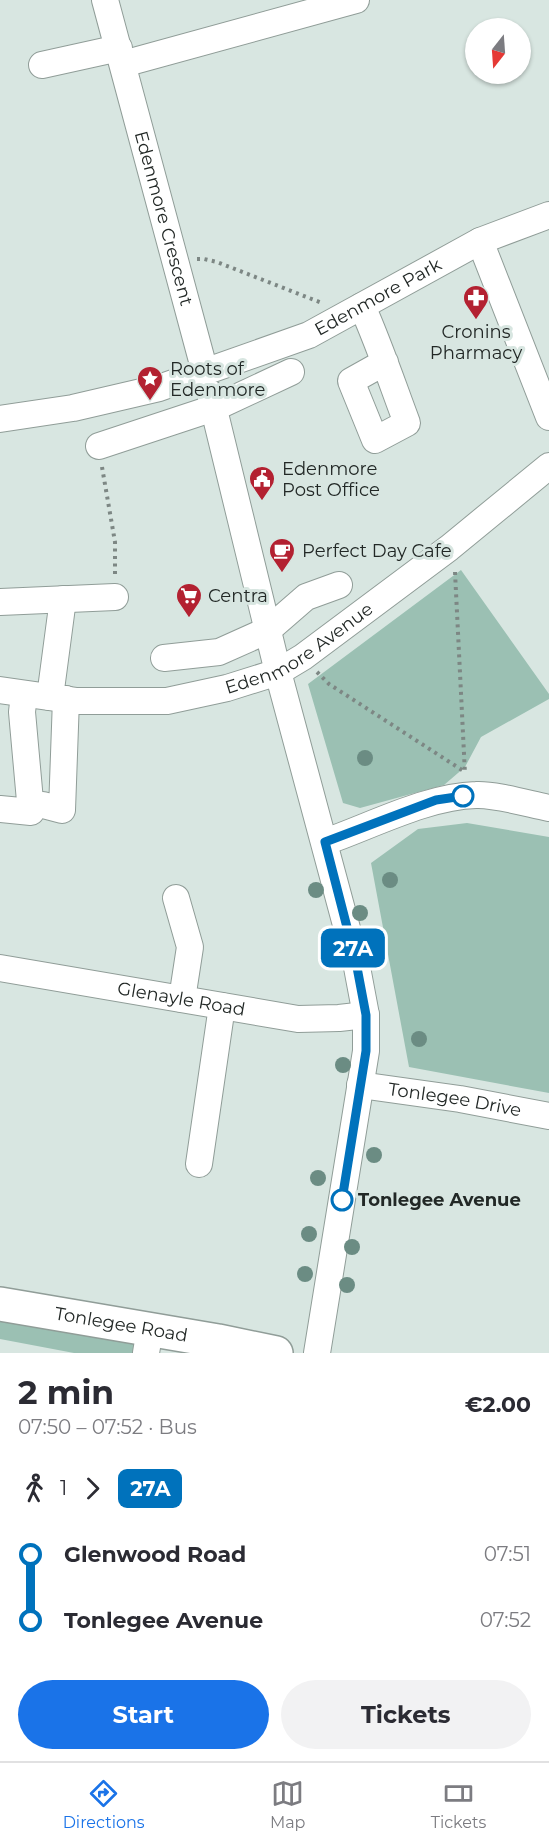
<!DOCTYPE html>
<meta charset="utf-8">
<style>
:root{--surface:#fff;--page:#f2f2f3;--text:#2b2b33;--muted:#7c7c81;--line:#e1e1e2;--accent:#1a73e8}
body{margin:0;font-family:Montserrat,sans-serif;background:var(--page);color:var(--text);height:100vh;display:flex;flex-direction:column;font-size:22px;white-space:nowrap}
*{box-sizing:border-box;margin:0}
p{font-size:20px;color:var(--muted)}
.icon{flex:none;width:33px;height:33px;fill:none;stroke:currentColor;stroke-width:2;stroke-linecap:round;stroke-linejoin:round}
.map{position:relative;height:1353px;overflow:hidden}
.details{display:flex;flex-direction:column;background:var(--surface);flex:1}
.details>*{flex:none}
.badge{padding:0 12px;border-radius:9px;font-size:21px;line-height:39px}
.needle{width:39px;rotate:197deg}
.controls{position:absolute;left:465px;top:18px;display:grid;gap:12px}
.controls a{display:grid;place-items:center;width:66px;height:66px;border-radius:50%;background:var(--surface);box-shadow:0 2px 4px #0004;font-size:30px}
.map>.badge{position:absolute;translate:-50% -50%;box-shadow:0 0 0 3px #fff}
.legs{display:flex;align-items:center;gap:9px;height:66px;padding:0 18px;font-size:20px}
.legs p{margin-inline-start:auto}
.overview{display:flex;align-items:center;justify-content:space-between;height:102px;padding:0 18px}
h1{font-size:33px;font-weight:700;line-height:45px}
.button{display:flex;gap:12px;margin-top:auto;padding:12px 18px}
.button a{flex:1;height:69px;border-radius:36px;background:var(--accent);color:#fff;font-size:24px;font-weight:700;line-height:69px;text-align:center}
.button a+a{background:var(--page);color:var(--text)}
ul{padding:0 18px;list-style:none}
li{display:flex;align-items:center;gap:21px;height:66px;font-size:22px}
li i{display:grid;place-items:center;width:9px;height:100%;margin:0 8px;background:currentColor}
li i::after{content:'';width:15px;height:15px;margin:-8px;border:4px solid;border-radius:50%;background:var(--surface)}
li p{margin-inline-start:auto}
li:first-child i{background:linear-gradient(#0000 50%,currentColor 0)}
li:last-child i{background:linear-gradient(currentColor 50%,#0000 0)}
.dock{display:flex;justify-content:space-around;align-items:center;height:84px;border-top:2px solid var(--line);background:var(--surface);font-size:16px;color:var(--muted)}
.dock a{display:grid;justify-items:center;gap:3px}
.dock .current{color:var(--accent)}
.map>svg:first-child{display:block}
</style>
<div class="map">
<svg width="549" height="1353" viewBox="0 0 549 1353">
<rect width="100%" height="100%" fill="#d8e6e1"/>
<path fill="#9bc0b3" d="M461,570L549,694V699L481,737L465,767L444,785L360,808L343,803L308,684Z
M467,823L549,837V1093L409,1067L371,863L418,829Z
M0,1304L149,1331L145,1353H74L0,1339Z"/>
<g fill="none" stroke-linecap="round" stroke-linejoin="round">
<defs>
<g id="minor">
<path id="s1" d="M105,0L205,372"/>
<path d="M123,64L356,0"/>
<path d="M42,65L119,48"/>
<path d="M480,241L549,417"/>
<path d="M362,306C379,344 392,383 407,423L375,440L351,381L385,362"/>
<path d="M210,393L278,672L356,962L366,1015V1051L317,1353"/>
<path id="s2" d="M0,419L73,408L159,388L309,335L480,241L549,215"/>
<path d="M99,446L214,408L291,372"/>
<path d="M0,602L115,597"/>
<path d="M164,658L219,652L268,630L306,597L339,585"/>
<path id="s3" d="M0,690L77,701H167L227,688L278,672L303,657L449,548L549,466"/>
<path d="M50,697L63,599"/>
<path d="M43,805L62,810L66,699"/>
<path d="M0,809L31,812L22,712L24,694"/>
<path d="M325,842C371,826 428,796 476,795C495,794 529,804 549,808"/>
<path d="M176,898L190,947L182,999"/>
<path id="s4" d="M0,968L298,1019L339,1018L366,1015"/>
<path id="s5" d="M360,1085L460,1099L549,1116"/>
<path d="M199,1164L222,1006"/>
<path d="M146,1353L150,1329"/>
</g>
<g id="major">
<path id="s6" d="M0,1304L218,1341L276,1353"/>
</g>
</defs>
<use href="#minor" stroke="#909d98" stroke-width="28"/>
<use href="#major" stroke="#909d98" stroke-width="36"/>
<path stroke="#7d8784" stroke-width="4" stroke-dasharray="3 4.5" stroke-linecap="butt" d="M197,259H204L217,262L322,303
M102,467L115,542V575
M455,572L465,774
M317,672L329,684L465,772"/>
<use href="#minor" stroke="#fff" stroke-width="26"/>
<use href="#major" stroke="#fff" stroke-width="33"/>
</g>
<g fill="#6b8c83">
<circle cx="365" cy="758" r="8"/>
<circle cx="390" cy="880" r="8"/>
<circle cx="316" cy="890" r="8"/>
<circle cx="360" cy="913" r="8"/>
<circle cx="419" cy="1039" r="8"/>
<circle cx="343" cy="1065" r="8"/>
<circle cx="374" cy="1155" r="8"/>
<circle cx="318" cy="1178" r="8"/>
<circle cx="309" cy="1234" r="8"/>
<circle cx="352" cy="1247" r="8"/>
<circle cx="305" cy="1274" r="8"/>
<circle cx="347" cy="1285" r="8"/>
</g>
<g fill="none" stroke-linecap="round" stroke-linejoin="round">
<defs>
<path id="line-1" d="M342,1200L366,1051V1015L356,962L325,842L436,800L463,796"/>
</defs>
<use href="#line-1" stroke="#fff" stroke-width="14"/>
<use href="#line-1" stroke="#0072bc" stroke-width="9"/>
</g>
<defs>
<symbol id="pharmacy-pin" viewBox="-11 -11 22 30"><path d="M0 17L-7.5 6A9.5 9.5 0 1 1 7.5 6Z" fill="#b32131" stroke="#d8e6e1"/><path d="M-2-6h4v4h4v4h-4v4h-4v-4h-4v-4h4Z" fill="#fff"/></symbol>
<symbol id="sight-pin" viewBox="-11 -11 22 30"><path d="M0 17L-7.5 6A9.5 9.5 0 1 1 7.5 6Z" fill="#b32131" stroke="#d8e6e1"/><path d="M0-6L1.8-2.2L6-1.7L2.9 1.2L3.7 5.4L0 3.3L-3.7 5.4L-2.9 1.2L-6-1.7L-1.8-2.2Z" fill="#fff"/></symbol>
<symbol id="civic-pin" viewBox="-11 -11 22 30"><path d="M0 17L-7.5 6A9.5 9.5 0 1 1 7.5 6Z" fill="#b32131" stroke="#d8e6e1"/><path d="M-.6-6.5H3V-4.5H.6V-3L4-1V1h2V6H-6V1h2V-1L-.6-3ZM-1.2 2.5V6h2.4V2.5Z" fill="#fff"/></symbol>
<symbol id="cafe-pin" viewBox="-11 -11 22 30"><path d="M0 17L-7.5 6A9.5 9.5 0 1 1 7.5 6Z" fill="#b32131" stroke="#d8e6e1"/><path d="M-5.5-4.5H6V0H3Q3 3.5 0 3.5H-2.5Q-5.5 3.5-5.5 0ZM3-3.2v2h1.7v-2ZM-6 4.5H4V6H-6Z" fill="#fff"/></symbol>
<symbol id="supermarket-pin" viewBox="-11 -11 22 30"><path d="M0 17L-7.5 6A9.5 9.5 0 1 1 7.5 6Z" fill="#b32131" stroke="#d8e6e1"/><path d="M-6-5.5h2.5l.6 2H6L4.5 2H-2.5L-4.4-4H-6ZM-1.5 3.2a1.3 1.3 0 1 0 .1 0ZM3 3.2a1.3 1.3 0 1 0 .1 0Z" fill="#fff"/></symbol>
</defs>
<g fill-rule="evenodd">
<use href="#pharmacy-pin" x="461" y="283" width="30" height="40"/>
<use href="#sight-pin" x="135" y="364" width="30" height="40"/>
<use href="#civic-pin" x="247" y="464" width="30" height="40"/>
<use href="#cafe-pin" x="267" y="536" width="30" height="40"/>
<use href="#supermarket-pin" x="174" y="581" width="30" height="40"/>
</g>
<g fill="#fff" stroke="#0072bc" stroke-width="3">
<circle cx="463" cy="796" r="10"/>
<circle cx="342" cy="1200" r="10"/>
</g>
<g text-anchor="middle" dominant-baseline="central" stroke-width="6" stroke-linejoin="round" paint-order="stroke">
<g font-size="18" fill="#222826" stroke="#d8e6e1">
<text stroke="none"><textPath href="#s1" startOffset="226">Edenmore Crescent</textPath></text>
<text stroke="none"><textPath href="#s2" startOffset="400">Edenmore Park</textPath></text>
<text stroke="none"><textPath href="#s3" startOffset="312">Edenmore Avenue</textPath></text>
<text stroke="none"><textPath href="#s4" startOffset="184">Glenayle Road</textPath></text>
<text stroke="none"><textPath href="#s5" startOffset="96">Tonlegee Drive</textPath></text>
<text stroke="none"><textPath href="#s6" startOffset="123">Tonlegee Road</textPath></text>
</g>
<g font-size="18" fill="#222826" stroke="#d8e6e1" text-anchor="start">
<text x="476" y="332" text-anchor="middle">Cronins<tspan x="476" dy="21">Pharmacy</tspan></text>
<text x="170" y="369">Roots of<tspan x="170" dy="21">Edenmore</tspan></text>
<text x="282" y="469">Edenmore<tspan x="282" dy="21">Post Office</tspan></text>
<text x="302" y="551">Perfect Day Cafe</text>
<text x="208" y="596">Centra</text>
</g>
<g font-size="18" font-weight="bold" fill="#222826" stroke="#d8e6e1" text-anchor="start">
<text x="358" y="1200">Tonlegee Avenue</text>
</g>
</g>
</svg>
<div class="controls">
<a><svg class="needle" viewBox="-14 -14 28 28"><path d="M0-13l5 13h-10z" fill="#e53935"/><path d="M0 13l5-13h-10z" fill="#7c7c81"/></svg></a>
</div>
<b class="badge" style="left:353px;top:948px;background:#0072bc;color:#fff">27A</b>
</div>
<section class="details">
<div class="overview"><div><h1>2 min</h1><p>07:50 – 07:52 · Bus</p></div><b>€2.00</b></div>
<div class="legs"><svg class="icon" aria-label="walk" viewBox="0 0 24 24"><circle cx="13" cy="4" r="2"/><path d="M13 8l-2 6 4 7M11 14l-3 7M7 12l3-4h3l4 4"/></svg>1<svg class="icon" aria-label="forward" viewBox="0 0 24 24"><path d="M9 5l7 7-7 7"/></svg><b class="badge" style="background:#0072bc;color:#fff">27A</b></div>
<ul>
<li><i style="color:#0072bc"></i><b>Glenwood Road</b><p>07:51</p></li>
<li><i style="color:#0072bc"></i><b>Tonlegee Avenue</b><p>07:52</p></li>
</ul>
<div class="button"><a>Start</a><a>Tickets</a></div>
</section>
<nav class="dock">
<a class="current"><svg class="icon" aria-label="directions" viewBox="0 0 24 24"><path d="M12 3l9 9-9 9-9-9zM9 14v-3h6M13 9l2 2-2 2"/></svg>Directions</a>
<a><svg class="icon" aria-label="map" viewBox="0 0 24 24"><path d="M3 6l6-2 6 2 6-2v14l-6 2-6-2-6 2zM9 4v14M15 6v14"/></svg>Map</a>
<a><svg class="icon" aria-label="tickets" viewBox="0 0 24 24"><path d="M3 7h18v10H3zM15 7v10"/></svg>Tickets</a>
</nav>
